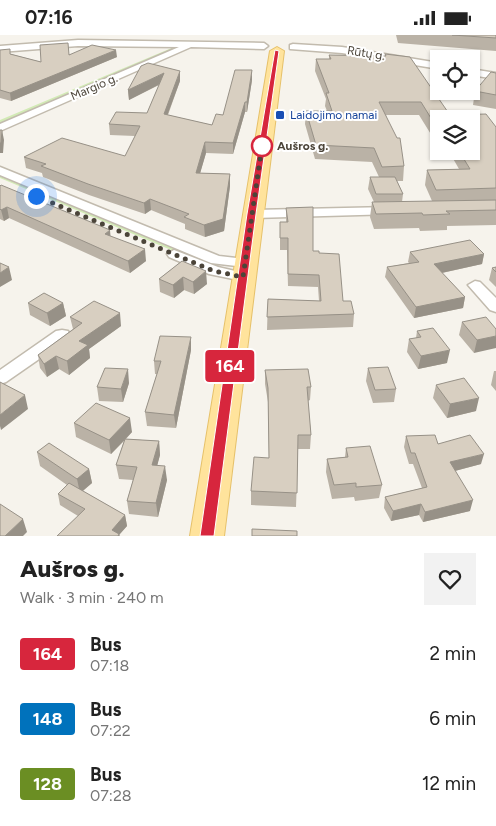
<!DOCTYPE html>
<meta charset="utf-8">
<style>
:root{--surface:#fff;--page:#f2f2f2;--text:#222;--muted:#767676}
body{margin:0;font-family:Figtree,sans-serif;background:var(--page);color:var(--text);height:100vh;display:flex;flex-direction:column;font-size:19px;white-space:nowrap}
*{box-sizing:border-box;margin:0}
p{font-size:16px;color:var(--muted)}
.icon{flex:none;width:28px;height:28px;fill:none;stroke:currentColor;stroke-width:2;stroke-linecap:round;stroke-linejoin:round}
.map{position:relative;height:501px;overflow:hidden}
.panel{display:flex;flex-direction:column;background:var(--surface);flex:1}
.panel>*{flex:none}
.badge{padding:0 10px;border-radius:4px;font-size:18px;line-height:32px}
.tools{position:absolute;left:430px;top:15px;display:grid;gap:10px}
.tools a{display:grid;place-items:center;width:50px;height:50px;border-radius:0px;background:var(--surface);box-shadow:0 1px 4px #0004;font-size:25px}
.you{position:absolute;width:25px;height:25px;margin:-12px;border:4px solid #fff;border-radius:50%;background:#1a73e8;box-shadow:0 0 0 8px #1a73e833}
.map>.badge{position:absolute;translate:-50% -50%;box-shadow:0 0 0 2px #fff}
.round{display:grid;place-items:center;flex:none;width:52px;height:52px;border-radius:0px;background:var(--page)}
.summary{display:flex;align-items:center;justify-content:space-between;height:85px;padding:0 20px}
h1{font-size:24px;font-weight:800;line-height:38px}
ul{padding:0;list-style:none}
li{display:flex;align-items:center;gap:15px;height:65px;padding:0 20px}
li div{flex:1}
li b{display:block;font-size:19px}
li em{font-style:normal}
li .badge{min-width:55px;font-weight:700;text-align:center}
.status{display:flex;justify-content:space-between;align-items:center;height:35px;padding:0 25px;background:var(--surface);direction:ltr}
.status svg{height:14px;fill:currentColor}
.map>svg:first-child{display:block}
</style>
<div class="status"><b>07:16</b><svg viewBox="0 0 49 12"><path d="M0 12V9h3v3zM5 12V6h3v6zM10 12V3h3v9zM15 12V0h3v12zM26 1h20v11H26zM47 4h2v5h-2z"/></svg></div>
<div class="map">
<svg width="496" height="501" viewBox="0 0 496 501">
<rect width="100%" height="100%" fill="#f6f3ec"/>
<path fill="#d2eab5" d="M174,12L179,13L0,91V85Z
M0,140L218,231V232L214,233L0,143Z"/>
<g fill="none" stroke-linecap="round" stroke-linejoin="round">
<defs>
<path id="street" d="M78,5L264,8L268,11L264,14L191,12L0,96V89L179,12L78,11L0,17V11Z
M293,9L342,12L439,28V34L342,18L290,14V10Z
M471,34L496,38V44L471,40Z
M0,132L219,221L245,224L252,228L245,232L211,228L0,140Z
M390,172L396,176L395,179L252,183L245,179L252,175Z
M174,215L218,232L248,239L250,242L243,246L209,239L169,222L167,219Z
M475,246L480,247L496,263V277L490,275L468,250Z
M62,295L68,296L70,300L68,304L6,347L0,349V335L56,296Z"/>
<path id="primary" d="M277,12L284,16L224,501H190L270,16Z"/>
</defs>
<use href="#street" stroke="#c2bbae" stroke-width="3"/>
<use href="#primary" stroke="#e6c16a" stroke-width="2"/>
<use href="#street" fill="#fff" fill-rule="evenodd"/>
<use href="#primary" fill="#ffe39c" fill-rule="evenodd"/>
</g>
<path fill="#bab2a6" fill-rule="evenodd" d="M396,0H496V16L398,8Z
M0,15L11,19L41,27L70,19L117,22L11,66L0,63Z
M385,19L452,83L496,92V190L447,191V195L420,196L419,193L374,194L370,182L372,167H374L368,154L370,142H379L372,127L315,124L305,89L306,76H327L325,71L326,64L315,36L316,24H329V20L385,21ZM386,80H419L432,101H436L439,106V84L471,116H444L446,120H451L459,134L427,135L425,150L432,166L402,167L403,159L397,146H403L404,131Z
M496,38V74L473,70L475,56Z
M252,45L247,77H245L233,119L206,118L200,138L230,139V151L224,196L205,202L185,194V189L151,175L145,179L89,160L43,142L42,138L26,133L24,122L125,121L135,101L110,100L109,89L147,78L159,50L129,65L128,55L180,46L168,80L212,90L223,80Z
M0,151L110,201L146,226L130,238L9,183L4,186L0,184Z
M286,173L313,216L319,218L343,266L354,279L353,292L267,295L268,264L319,266L318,252L288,251L287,215H280V187H286Z
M410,217L484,219L482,229L442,238L465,262L463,273L414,283L385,242L387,232L409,228L408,227Z
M182,226L207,249L194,259L184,255L174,263L160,257L159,244Z
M496,232V252L489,245L492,233Z
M28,268H63L66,281L50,291L30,280Z
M70,282L121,291L89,314L90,323L69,340L59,334L47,342L40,333L38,320L73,294Z
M462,287L496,294L474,318L459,300Z
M417,296L447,328L418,334L407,317L409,304L416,303Z
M191,315L176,393L147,391L145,377L157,339H155L154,326Z
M368,333L396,354L394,367L373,368L366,346Z
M265,335L311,352L310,365L308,366L311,400L310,414H298L296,472L251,470V456L269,423L268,367L265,349Z
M494,336H496V356L491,350Z
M129,348L123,367L99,366L97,352Z
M436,350L476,376L447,383L433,363Z
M74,388L132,397L126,404L159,406L160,420L157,430L167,445L158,482L129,479L127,466L133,445L119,444L116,430L124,406L111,419L76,402Z
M406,401L438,409L481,429L455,436L470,476L423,487L419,480L391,486L384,473L385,462L422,453L413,429H409L404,412Z
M346,413L382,450L379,463L355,466L354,462L332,464L326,437L327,424L345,422Z
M37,417L89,434L92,448L83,456L125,480L127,491L119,500L120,501H57L78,481L60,470L58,459L67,450L40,431Z"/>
<path fill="#979187" d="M116,15L117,22L11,66L10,58Z
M252,35V45L247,77V67Z
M180,36V46L164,89V79Z
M164,38V47L129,65L128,55Z
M245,67V77L233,119V108Z
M2,95L4,105L3,118H0V108Z
M205,107L206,118L197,149L196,138Z
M230,139V151L224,196L205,202L204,190Z
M150,164L151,175L145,179L144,168Z
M7,172L9,183L4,186L1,175Z
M110,195L111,207L105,199Z
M145,214L146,226L130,238L128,226Z
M484,219L482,229L432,240L434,229Z
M9,232L12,245L0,252V238Z
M206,236L207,249L194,259L193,247Z
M183,242L184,255L174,263L173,250Z
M465,262L463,273L414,283L416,272Z
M63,268L66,281L50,291L47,278Z
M120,278L121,291L89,314L90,323L69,340L67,326L79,306Z
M496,301V313L474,318L477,305Z
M191,302V315L176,393L174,380Z
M450,315L447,328L418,334L421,321Z
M56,321L59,334L47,342L44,329Z
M128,334L129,348L123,367L121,354Z
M25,360L28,374L1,395L0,391V380Z
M479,363L476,376L447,383L450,369Z
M130,383L132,397L111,419L109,405Z
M159,406L160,420L154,443L152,430Z
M484,419L481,429L447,438L450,427Z
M165,431L167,445L158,482L156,468Z
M89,434L92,448L80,458L77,444Z
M473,465L470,476L423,487L425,477Z
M421,469L419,480L391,486L393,476Z
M125,480L127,491L119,500L120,501H113L112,495Z
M23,484L27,497L23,501H5Z"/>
<path fill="#d8cfc1" stroke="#979187" d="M452,0H496V3Z
M68,8L69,20L92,10L116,15L10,58L0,55V15L10,14V19L41,27L40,10Z
M385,19L410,22L452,83L455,80L486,79L496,92V153L436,155L427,135L470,134L459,116H471V84H439V88H434L421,67H379L397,103H400L404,131L382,132L374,113L316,110L306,76H332L326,58H329L316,24H331L329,20L386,21Z
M148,28L180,36L164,79L212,90L216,79L223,80L235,35H252L247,67H245L233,108L205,107L196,138L230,139L223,184L204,190L184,182L189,179L150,164L144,168L88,149L41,131L46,129L24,122L62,103L125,121L140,91L109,89L116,77L147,78L164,38L128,55L141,31Z
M491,37L496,38V60L475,56Z
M0,95H2L1,108H0Z
M370,142H395L403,159H376Z
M1,150L110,195L105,199L145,214L128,226L7,172L1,175L0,174V151Z
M496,165V175L446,176L450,179L423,180L422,178L376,179L372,167Z
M313,172V216H319V218L339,219L343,266H351L354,279L267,282L268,264L321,266L319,240L288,239V203H280V187H288L286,173Z
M470,205L484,219L434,229L465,262L416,272L387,232L419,227L410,217Z
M182,226L206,236L193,247L183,242L173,250L159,244Z
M0,228L9,232L0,238Z
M496,232V237L492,233Z
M44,258L63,268L47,278L28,268Z
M94,266L120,278L79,306L88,310L67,326L56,321L44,329L38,320L82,288L70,282Z
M486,282L496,294V301L477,305L462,287Z
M433,293L450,315L421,321L409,304L421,302L417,296Z
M160,301L191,302L174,380L145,377L161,326H154Z
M388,332L396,354L375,355L368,333Z
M105,333L128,334L121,354L97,352Z
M308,334L311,352H307L311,400H298L297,458L251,456L254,422L269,423L268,353L265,335Z
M464,343L479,363L450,369L436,350Z
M0,347L25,360L0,380Z
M96,368L130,383L109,405L74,388Z
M435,400L438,409L470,400L484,419L450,427L473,465L425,477L421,469L393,476L385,462L427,452L415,418H411L406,401Z
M125,404L159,406L152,430L165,431L156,468L127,466L137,432L116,430Z
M49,408L89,434L77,444L37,417Z
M370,411L382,450L356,452V448L334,450L327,424L348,422L346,413Z
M69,448L125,480L112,495L119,499L118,501H57L85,474L58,459Z
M0,469L23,484L5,501H0Z
M252,494L297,496V501H252Z"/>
<path fill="#d7263d" stroke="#fff" d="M275,15L279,16L256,179L214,501H200L247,179Z"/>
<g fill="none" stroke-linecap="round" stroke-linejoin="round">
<path stroke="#4b4439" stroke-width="5" stroke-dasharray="0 9" d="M36,161L214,236L243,242L262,111"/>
</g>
<rect fill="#1a4fb4" stroke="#fff" stroke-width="2" x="275" y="75" width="10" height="10" rx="2.5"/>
<circle fill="#fff" stroke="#d7263d" stroke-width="2.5" cx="262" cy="111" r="10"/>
<g text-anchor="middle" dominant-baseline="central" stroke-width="4" stroke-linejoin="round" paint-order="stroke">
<g font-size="12" fill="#4b4439" stroke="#fff">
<text transform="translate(366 18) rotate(9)">Rūtų g.</text>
<text transform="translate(94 52) rotate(-23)">Margio g.</text>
</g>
<g font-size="12" fill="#164399" stroke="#fff" text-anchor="start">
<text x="290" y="80">Laidojimo namai</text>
</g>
<g font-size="12" font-weight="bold" fill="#4b4439" stroke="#fff" text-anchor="start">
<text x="277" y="111">Aušros g.</text>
</g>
</g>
</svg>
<div class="tools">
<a><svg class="icon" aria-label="locate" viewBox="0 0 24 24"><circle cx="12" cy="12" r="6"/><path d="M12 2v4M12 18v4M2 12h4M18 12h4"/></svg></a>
<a><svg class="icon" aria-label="layers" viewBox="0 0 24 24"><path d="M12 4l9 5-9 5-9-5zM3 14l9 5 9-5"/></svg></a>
</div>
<div class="you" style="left:36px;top:161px"></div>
<b class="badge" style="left:230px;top:331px;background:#d7263d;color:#fff">164</b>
</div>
<section class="panel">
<div class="summary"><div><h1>Aušros g.</h1><p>Walk · 3 min · 240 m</p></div><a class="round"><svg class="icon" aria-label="heart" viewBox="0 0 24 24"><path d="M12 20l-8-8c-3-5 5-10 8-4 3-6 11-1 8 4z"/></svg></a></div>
<ul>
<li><span class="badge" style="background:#d7263d;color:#fff">164</span><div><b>Bus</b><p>07:18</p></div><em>2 min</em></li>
<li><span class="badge" style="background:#0072bc;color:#fff">148</span><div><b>Bus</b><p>07:22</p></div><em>6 min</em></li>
<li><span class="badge" style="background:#6b8e23;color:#fff">128</span><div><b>Bus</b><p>07:28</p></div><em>12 min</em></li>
</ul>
</section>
